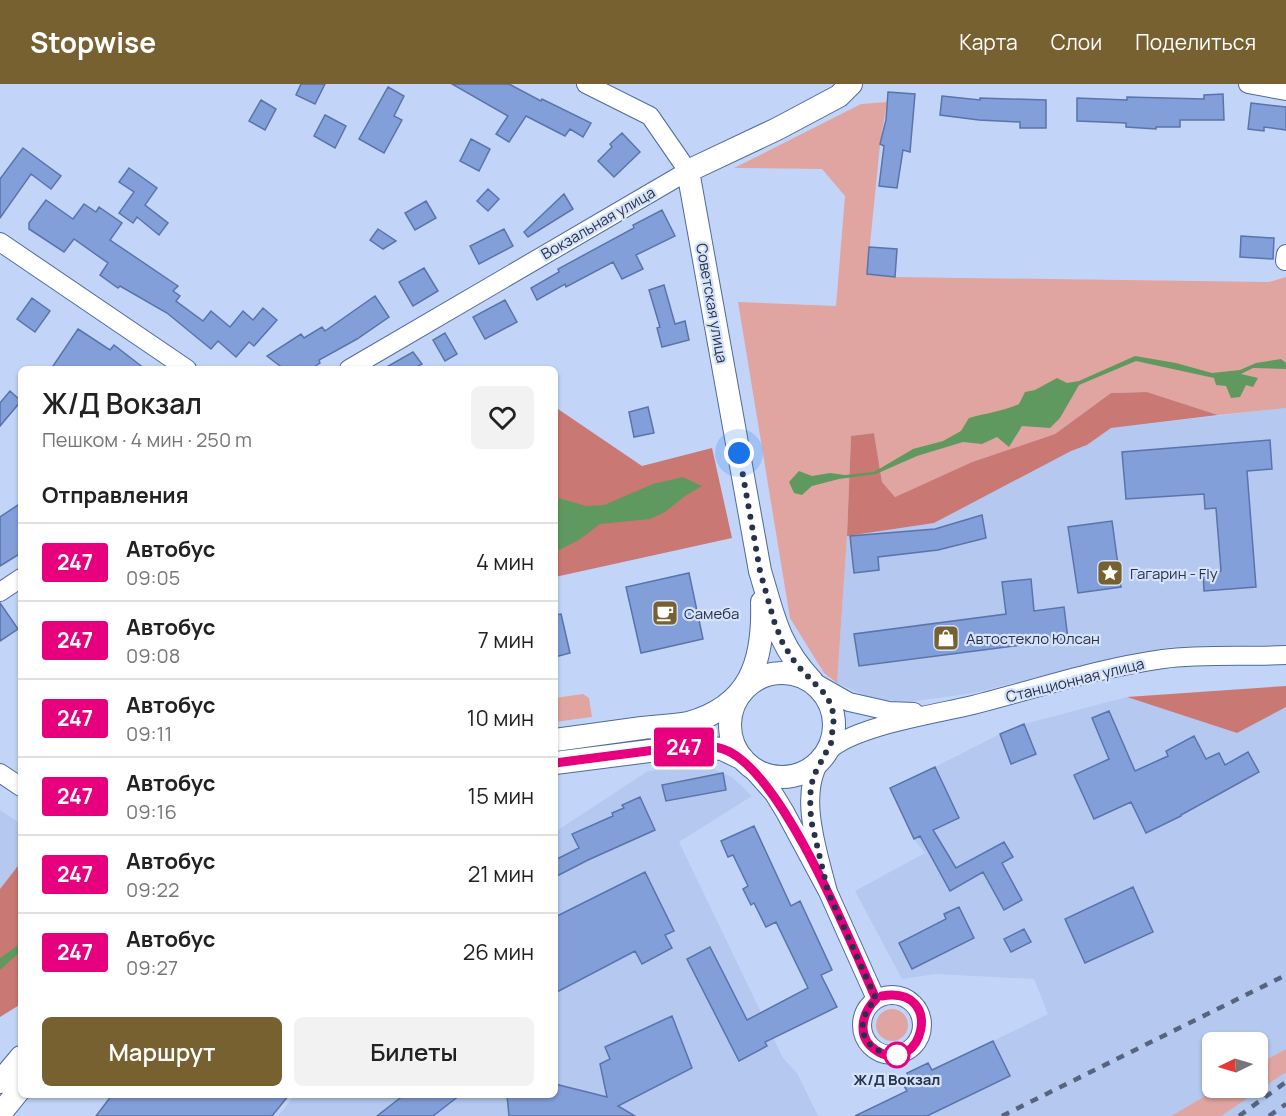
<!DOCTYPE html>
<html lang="ru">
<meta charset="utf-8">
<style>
:root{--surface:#fff;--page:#f2f2f2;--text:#222;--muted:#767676;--line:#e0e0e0;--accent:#786131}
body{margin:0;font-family:Manrope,sans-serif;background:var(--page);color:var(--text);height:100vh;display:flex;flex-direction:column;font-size:22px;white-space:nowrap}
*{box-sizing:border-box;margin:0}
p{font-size:20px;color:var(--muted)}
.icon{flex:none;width:33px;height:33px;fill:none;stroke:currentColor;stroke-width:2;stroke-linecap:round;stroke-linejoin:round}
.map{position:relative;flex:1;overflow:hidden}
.side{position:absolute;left:18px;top:282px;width:540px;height:732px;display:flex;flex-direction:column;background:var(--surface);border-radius:9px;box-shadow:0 2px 4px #0004}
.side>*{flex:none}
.badge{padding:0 12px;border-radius:4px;font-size:21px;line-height:39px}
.needle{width:39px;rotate:265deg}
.tools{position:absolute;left:1202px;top:948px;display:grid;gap:12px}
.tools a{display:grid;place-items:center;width:66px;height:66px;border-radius:9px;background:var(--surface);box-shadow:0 2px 4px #0004;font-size:30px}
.you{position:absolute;width:30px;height:30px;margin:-15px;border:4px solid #fff;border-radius:50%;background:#1a73e8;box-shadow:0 0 0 9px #1a73e833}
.map>.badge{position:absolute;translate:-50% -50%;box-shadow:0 0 0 3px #fff}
h2{padding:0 24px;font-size:22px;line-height:54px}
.round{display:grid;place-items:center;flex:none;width:63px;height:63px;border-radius:9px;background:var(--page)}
.head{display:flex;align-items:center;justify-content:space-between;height:102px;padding:0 24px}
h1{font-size:28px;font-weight:600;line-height:45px}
.cta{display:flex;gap:12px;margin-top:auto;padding:12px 24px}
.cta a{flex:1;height:69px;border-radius:9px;background:var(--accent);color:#fff;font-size:24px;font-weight:600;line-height:69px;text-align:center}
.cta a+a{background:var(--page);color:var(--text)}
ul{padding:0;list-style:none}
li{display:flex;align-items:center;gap:18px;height:78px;padding:0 24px;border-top:2px solid var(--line)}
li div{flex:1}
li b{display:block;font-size:22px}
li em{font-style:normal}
li .badge{min-width:66px;font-weight:700;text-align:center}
header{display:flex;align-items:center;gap:36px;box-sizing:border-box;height:84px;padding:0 30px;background:var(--accent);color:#fff}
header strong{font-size:28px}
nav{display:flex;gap:33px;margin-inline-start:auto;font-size:21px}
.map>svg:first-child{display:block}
</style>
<header>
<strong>Stopwise</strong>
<nav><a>Карта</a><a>Слои</a><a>Поделиться</a></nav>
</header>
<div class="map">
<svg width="1286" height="1032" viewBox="0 0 1286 1032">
<rect width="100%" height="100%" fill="#c2d5f9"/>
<path fill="#b4c8f0" d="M1286,324V561L1172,563L1108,575L974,609L907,618L869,614L837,599L847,452L934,439L1071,367L1087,361L1111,344Z
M1127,613L1237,649L1286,623V965L1257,981V958H1212V1004H1219L1171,1032H927L1010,991L993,957L1048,930L1034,895L936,890L902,895L855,807L925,769L914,755L958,734L935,683L1000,650L1024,640Z
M709,683L732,693L752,712L679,758L783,974L797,989L818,1032H278L295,1011H555V748L648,687Z
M0,726L21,740V778L0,805Z
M1286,987V1032H1220Z"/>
<path fill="#e0a5a0" d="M887,18L880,61L867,190L895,193L1269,198L1286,193V324L1218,331L1147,308L1111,309L1055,350L972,378L895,413L882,398L874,349L851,352L847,452L837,599L824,589L790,534L738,218L836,222L845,112L822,85L734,84L861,20Z
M583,610L589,614L592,633L555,638V614Z
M876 941a16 16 0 1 1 32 0a16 16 0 1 1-32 0Z
M1286,965V988L1221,1032H1171L1219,1004H1257V981Z"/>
<path fill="#c97873" d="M1147,308L1218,331L1111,344L1087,361L1071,367L934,439L847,452L851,352L874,349L882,398L895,413L972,378L1055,350L1111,309Z
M555,323L642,382L712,364L732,454L555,493Z
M1286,602V623L1237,649L1127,613Z
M21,778V920L0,933V805Z"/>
<path fill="#609960" d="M1135,272L1176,279L1212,289L1240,286L1256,279L1281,275L1286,279V285L1253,284L1241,290L1258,294L1253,303L1246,301L1240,313L1231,314L1226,302L1216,301L1214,294L1136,277L1079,301L1060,334L1050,344L1022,342L1009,363L997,353L982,360L963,358L917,372L876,390L839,395L812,402L802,411L794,409L789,398L799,387L812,392L830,389L845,391L874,388L913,365L943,357L961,347L969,334C986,329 1003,327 1019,320L1025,308L1035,306L1057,294L1067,299L1079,297Z
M683,393L702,402L685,412L665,428L650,435L600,440L579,456L555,468V413L586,422L604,421L653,400Z
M21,859V867L0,886V874Z"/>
<path fill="#839fd9" stroke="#5974aa" stroke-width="1.5" d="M301,0H325L315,20L296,11Z
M452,0H509L541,17L542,15L591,39L583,53L570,45L565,52L526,32L509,58L496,50L508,32Z
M388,3L404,12L394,32L402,36L384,69L359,55Z
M888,8L915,10L910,68L903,66L897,104L879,102L884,62L880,60L886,36Z
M1223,10L1224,36H1180V43H1156V45L1126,43V39L1077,37V14L1127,16V13L1204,15V11Z
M942,12L980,16V14L1046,16V44H1020V38L979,36L940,31Z
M261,16L276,25L265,46L249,37Z
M1251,19L1286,23V46L1264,43V47L1248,45Z
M325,31L346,42L335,64L314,52Z
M622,49L640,68L614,93L598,77L612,63L610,60Z
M471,55L490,65L479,87L460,77Z
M23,64L61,92L51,105L31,90L0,134V95Z
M129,84L157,104L145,121L168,139L159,151L137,133L133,139L119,129L134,108L119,98Z
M488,105L499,115L488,127L477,117Z
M564,110L573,125L528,153L524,148Z
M46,116L73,135L84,120L96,128L99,123L122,139L110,156L178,202L173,207L180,212L176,217L203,237L211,227L230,243L243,227L253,236L263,224L277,236L254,262L249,258L236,273L218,257L211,265L167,229L120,202L118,204L100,191L108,179L74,155L64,168L29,145V139Z
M426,117L436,134L415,146L405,129Z
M662,126L675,152L636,171L643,185L622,195L613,178L566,203L565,200L537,216L531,204L559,188L558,185L634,144L633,141Z
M378,145L396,157L383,165L370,156Z
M504,145L513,162L479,180L470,162Z
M1241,152L1274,154L1273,175L1240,173Z
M869,163L897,165L895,193L867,190Z
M424,184L438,207L413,222L399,198Z
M664,201L675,240L685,237L689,256L662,263L657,244L660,243L649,206Z
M375,212L389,233L357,255L319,276L320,279L311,285H284L267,272L301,250L304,254L322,243L325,247Z
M32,214L50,227L35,248L17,235Z
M505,216L517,238L485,255L473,233Z
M78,245L110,266L114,261L145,285H51Z
M445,249L457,270L445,277L433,256Z
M413,268L422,280L413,285H383Z
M10,307L21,317L0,342V319Z
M648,323L654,349L634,353L629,328Z
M1270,356L1272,385L1247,387L1256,503L1204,507L1203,488L1221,487L1216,424L1205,425L1204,410L1126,415L1122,368Z
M21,419V469L0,482V433Z
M982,431L986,454L938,466L878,473L879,486L854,489L850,452L935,445Z
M1112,437L1121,503L1078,509L1068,443Z
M689,489L703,555L641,569L626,503Z
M1031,495L1034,527L1064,523L1068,555L859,582L854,550L1006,530L1002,498Z
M0,519L18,545L0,557Z
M561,530L570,569L555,573V531Z
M1109,627L1135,687L1168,672L1166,667L1194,652L1206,675L1219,669L1225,681L1248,668L1259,688L1181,731V732L1146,749L1131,718L1094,735L1074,691L1109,675L1092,634Z
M1024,640L1036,670L1011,680L1000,650Z
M935,683L959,734L933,746L956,784L1004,758L1013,773L1002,779L1022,816L1004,826L983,788L950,807L920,752L914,755L890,704Z
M723,689L726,706L666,717L662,701Z
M640,713L655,746L588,776L555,793V776L579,764L572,750L613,732L612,729L624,724L622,721Z
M754,742L791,822L800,817L832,886L821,891L837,923L765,958L767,962L739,977L687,875L710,863L747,936L808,904L776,838L766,843L754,819L751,821L743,805L748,802L733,771L728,773L721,757Z
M645,788L674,847L665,851L672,864L642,880L635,867L555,909V833Z
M1133,803L1153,848L1085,879L1065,835Z
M959,823L974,854L912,885L899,859L946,835L944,830Z
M1024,845L1031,858L1011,868L1004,855Z
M672,932L692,984L618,1022L635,1032H509L507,1011H555V1000L607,1013L600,980L610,975L605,963Z
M993,957L1010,992L927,1032H855L907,1007L904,1002L912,999L907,989L928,979L932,986Z
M112,1011H289L272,1032H96Z
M404,1011H460L433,1032H377Z"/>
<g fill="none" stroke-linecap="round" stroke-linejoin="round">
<defs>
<path id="minor" d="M1248,0L1286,7
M0,158L187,285
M1285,177L1286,170
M349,285L688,87L650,32L586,0
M0,508L21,494
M812,597L849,618L889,627L914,628
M743,675L774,710L785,728L828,808L876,915
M0,689L21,703
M828,808C818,768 794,702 827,668C853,642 936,630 973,621C1036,605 1098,584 1163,575C1203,570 1246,573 1286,571
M862 941a30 30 0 1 1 60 0a30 30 0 1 1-60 0Z"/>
<path id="major" d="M730 641a52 52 0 1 1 104 0a52 52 0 1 1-104 0Z
M812,597C778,561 774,533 760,487L688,87L777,45L839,12L851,0
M555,656C584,652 613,648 642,644C657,642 673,642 688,639C750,622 764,578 762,518
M555,679L689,662L722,665L743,675
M0,998L21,973
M0,1030L21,1004"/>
</defs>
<use href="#minor" stroke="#4f699e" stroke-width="20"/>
<use href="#major" stroke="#4f699e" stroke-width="24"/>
<use href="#minor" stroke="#fff" stroke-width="18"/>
<use href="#major" stroke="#fff" stroke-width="22"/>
<path stroke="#56647f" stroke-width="4.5" stroke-dasharray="8 8" stroke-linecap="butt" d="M1002,1032L1286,891
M1239,1032L1286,998
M1269,1032L1286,1020"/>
</g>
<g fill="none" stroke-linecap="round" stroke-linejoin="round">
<defs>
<path id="line" d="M555,679C588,675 622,670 655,666C676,664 702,658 723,665C781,684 851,859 876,915C861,930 856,954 877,967C923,994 946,901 882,912"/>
</defs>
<use href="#line" stroke="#fff" stroke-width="14"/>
<use href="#line" stroke="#e6007e" stroke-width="9"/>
<path stroke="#28334b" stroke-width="6" stroke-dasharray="0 10.8" d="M739,369L760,487L774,537L783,560L796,580L824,609L831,620L834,633L831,659L813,693L810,712L811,736L828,808L876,915C851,941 863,969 897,971"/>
</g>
<defs>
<symbol id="sight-square" viewBox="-11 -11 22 22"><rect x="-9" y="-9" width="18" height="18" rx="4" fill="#786131" stroke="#d5e2fa"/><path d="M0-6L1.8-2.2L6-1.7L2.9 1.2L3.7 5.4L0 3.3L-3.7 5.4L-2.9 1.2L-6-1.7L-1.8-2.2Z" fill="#fff"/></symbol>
<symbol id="cafe-square" viewBox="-11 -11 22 22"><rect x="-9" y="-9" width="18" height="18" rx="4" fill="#786131" stroke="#d5e2fa"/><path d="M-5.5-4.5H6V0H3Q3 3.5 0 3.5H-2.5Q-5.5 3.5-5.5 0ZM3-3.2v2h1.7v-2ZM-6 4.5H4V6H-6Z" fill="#fff"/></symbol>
<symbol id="shop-square" viewBox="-11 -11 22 22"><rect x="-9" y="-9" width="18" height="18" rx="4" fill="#786131" stroke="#d5e2fa"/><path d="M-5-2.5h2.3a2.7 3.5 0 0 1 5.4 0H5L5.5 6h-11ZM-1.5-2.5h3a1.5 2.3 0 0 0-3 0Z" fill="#fff"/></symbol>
</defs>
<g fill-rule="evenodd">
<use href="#sight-square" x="1095" y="474" width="30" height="30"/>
<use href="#cafe-square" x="650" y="514" width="30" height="30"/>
<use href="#shop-square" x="931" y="539" width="30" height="30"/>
</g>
<circle fill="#fff" stroke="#e6007e" stroke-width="3" cx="897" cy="971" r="12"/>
<g text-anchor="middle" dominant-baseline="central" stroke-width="4.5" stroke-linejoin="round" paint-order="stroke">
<g font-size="15" fill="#28334b" stroke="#d5e2fa">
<text transform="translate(598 139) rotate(-30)">Вокзальная улица</text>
<text transform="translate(712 219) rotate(80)">Советская улица</text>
<text transform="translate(1075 596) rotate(-14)">Станционная улица</text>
</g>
<g font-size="15" fill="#28334b" stroke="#d5e2fa" text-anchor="start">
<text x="1130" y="489">Гагарин - Fly</text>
<text x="684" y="529">Самеба</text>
<text x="966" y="554">Автостекло Юлсан</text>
</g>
<g font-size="15" font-weight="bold" fill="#28334b" stroke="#d5e2fa">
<text x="897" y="995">Ж/Д Вокзал</text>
</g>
</g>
</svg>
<div class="tools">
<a><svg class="needle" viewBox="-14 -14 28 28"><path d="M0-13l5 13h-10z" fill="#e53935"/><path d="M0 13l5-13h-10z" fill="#767676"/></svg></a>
</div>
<div class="you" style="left:739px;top:369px"></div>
<b class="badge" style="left:684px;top:663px;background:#e6007e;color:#fff">247</b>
<section class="side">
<div class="head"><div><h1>Ж/Д Вокзал</h1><p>Пешком · 4 мин · 250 m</p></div><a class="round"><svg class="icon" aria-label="heart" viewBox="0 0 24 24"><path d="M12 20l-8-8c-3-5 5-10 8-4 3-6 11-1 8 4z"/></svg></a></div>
<h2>Отправления</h2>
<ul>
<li><span class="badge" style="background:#e6007e;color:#fff">247</span><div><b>Автобус</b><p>09:05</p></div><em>4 мин</em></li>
<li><span class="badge" style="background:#e6007e;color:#fff">247</span><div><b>Автобус</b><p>09:08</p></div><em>7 мин</em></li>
<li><span class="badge" style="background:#e6007e;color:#fff">247</span><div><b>Автобус</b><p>09:11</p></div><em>10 мин</em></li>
<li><span class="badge" style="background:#e6007e;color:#fff">247</span><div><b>Автобус</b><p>09:16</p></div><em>15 мин</em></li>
<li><span class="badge" style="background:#e6007e;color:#fff">247</span><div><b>Автобус</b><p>09:22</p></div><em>21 мин</em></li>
<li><span class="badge" style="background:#e6007e;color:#fff">247</span><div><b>Автобус</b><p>09:27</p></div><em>26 мин</em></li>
</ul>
<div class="cta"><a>Маршрут</a><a>Билеты</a></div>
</section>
</div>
